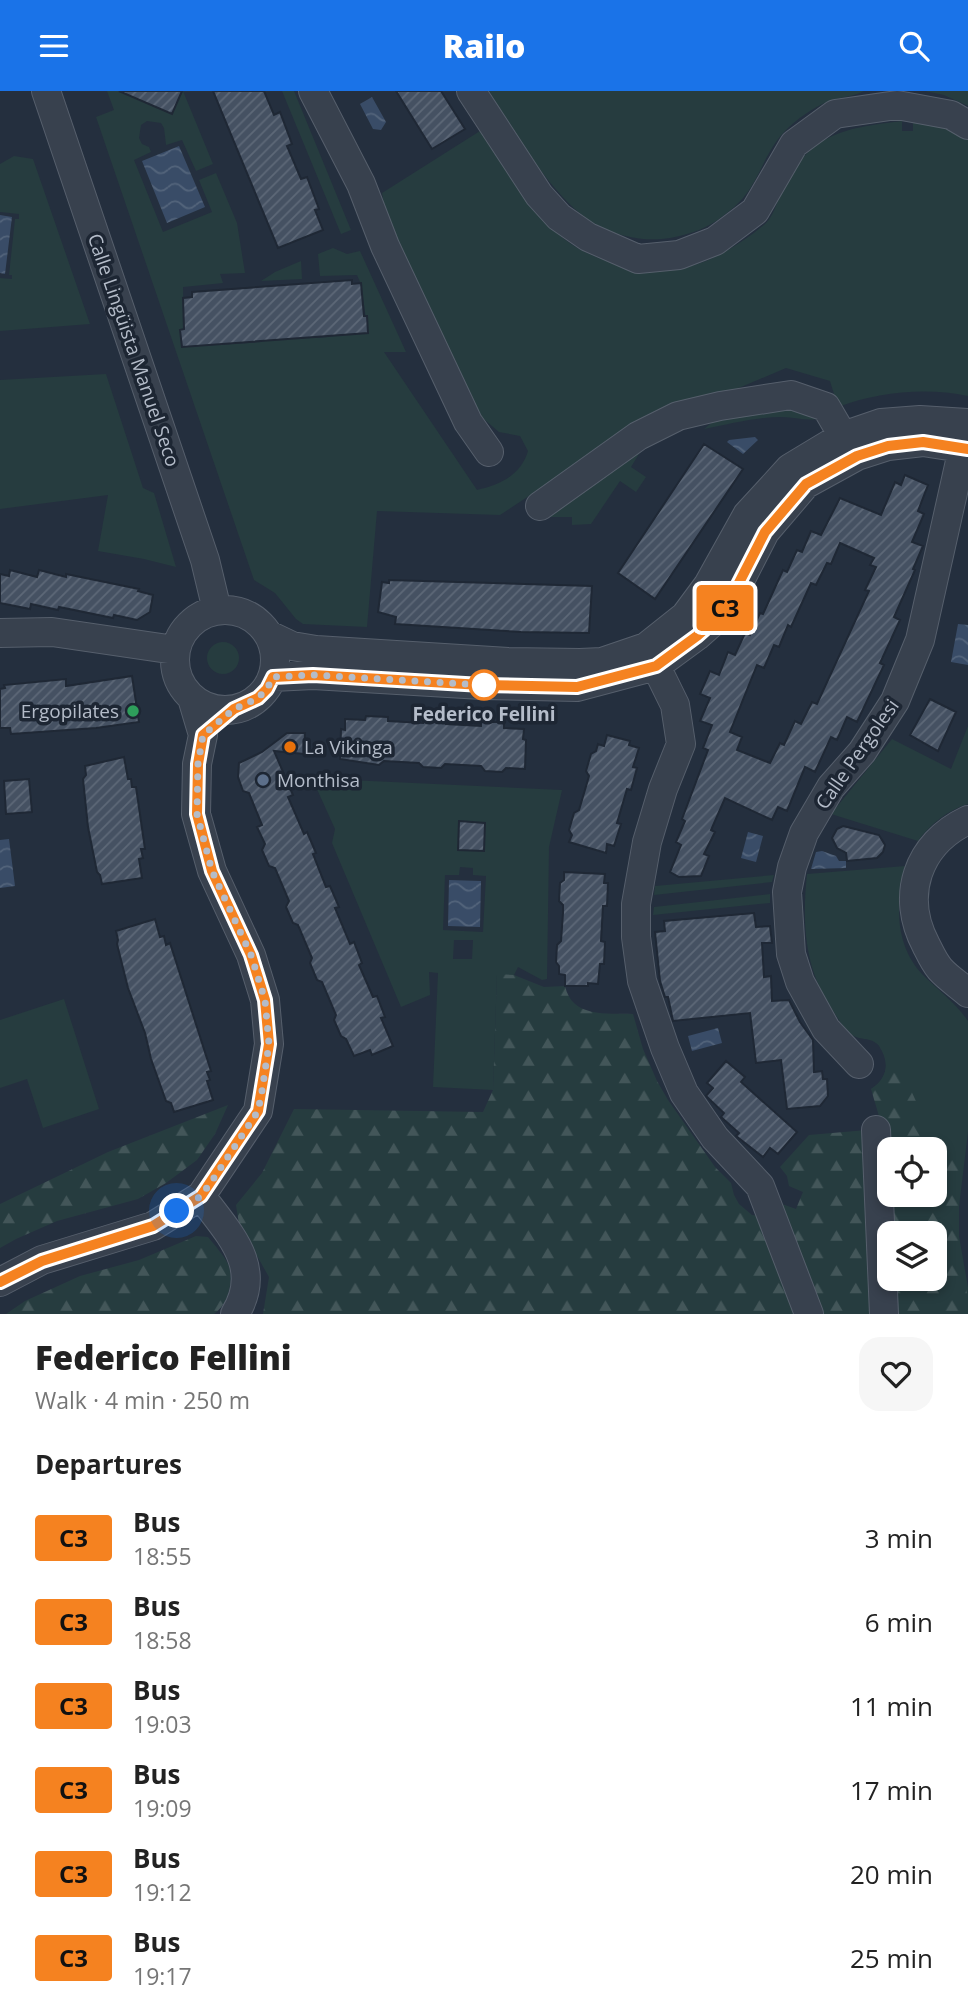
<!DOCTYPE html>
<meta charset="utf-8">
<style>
:root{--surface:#fff;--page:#f6f6f6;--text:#222;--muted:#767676;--accent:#1a73e8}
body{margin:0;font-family:"Open Sans",sans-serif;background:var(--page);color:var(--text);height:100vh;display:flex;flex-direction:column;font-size:26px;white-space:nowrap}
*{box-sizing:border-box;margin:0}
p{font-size:23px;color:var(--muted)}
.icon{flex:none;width:38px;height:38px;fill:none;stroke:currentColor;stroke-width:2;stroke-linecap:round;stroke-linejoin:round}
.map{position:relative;height:1223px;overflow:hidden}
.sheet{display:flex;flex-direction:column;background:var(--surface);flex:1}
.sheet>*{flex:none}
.badge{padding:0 14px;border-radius:5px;font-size:24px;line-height:46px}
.fabs{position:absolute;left:877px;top:1046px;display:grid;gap:14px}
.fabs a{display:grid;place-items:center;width:70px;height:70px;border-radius:14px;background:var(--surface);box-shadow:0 4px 10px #0003;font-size:35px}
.you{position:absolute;width:35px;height:35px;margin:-18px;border:5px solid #fff;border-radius:50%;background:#1a73e8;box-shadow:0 0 0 10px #1a73e833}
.map>.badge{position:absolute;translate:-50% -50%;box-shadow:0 0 0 4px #fff}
h2{padding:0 35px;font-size:26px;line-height:63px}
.round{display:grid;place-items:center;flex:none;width:74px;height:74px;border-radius:21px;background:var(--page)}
.summary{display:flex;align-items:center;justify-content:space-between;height:119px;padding:0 35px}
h1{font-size:33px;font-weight:800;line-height:52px}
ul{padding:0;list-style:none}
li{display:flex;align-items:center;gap:21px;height:84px;padding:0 35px}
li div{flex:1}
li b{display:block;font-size:26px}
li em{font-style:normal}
li .badge{min-width:77px;font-weight:700;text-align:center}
header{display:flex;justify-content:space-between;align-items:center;height:91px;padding:0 35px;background:var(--accent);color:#fff;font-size:32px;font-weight:800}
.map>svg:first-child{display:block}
</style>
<header><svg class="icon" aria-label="menu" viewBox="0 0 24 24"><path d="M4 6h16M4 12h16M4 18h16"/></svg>Railo<svg class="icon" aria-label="search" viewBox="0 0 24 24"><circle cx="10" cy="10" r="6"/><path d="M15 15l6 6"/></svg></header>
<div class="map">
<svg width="968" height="1223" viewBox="0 0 968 1223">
<defs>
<pattern id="forest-firs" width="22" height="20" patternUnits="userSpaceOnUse" patternTransform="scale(1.75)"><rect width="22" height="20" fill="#263c3f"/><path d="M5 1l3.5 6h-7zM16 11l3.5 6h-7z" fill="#435659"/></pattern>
<pattern id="water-waves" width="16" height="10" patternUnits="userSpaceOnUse" patternTransform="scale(1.75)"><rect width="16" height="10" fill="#394c67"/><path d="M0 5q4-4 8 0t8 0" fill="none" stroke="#53647b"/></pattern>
<pattern id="building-hatch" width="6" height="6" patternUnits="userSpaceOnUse" patternTransform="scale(1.75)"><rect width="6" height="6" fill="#455162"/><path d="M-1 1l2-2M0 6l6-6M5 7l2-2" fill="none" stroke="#5d6877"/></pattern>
</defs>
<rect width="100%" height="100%" fill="#242f3e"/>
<path fill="#263c3f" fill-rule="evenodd" d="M107,0H150L145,12L171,23L183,0L213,73L196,80L182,49L166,54L164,37L161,32L147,30L141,34L139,47L142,53L149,56L151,61L134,69L163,141L212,121L199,89L216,82L237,132L245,182L220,183L223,192L183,196L184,238L180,239L182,256H187L185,251L200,255L262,251V245C295,248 334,250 365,237V243L368,242L361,193L357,184L320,185L318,163L333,157L347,163L360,160L406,261H384L477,399C500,394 521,384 528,360L520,345L499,341L479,324L387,132L382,102L480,40C502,73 524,110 553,138C583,168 624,178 665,177C673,176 683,177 691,175C717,168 745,150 765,133C774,125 778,107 784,96C811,41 847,37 902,30V40H913V28L939,31L968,47V305C926,296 878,301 838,316L830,290L786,277L609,352L500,424L377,420L367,536L303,533L296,528L275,502L254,489L96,26L114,19Z
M282,0H294L351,139L341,143Z
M489,0H864C853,6 840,6 829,10C812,17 797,28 785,40C766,59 760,87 743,107C737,114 730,120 723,125C707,138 690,143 670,147C647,151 619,146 598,135C557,113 512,40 489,0Z
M925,0H968V15L944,4Z
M14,65L33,68L90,233L0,240V187L12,188V184H9L15,128H19V123L0,121V73Z
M301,170L302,188L261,190L275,181Z
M106,283L143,397L154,402L176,476L144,468L98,460L108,404L0,418V289Z
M776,312L821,327C808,331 796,326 782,326C756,326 729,333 704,338L722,323Z
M642,358L631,376L646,386L636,401L620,390L591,433L572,434V426H535Z
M207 567a16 16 0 1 1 32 0a16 16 0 1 1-32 0Z
M968,635V713C948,719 930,733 918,750L831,723L892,648L951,678Z
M349,689L562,699L549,756L547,888L542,889L518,876L514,884H497L493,999L433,996L438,882L429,881L430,904L401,916L332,752L335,738L316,696H350ZM459,731L485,732L484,760L458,758ZM460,776L473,777V784L486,785L483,841L443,839L445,784H459ZM454,849H473L472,868H453Z
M905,775C896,811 894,853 922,883C938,899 955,911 968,930V1041L959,1116V1145L968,1196V1223L934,1188V1059L871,998C884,990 890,976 883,961C875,944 863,951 852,944C844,938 837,926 832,918C804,877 802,831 807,783Z
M774,784L772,791L654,804L655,795Z
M770,803V812L653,824L654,816Z
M64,908L99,1018L43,1037L27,988L0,997V929Z"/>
<path fill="url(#forest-firs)" d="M497,883L514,884L544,896L565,895C572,927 606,922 633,923L643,958L657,990L668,1009L715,1076L731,1092L734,1104L739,1113L752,1124L763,1125L799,1223H263L269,1186L239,1133L236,1114L262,1082L294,1018L483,1021L493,999Z
M879,955L897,969L926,1032L964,1066C960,1093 957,1121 959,1148C962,1174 968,1195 968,1223H895L894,1188H934V1143H892L891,1104H934V1059H889L871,998C888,988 890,971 879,955Z
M228,1014L215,1043L197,1069L166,1092L138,1108L57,1130L16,1148L0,1157V1113L108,1061Z
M867,1039L876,1223H820L781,1116L782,1113L796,1118L803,1101L789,1095L787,1085L780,1076L809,1044Z
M196,1145L208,1146C215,1155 223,1163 228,1173C235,1189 228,1214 214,1223H6L25,1210L80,1185L139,1169Z"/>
<path fill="url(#water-waves)" d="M372,6L386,31L381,39L373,38L360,13Z
M179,55L205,116L167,132L142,70Z
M0,124L12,126L5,183L0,182Z
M755,346L758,349L743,363L727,351L729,349Z
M958,533L968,534V574L951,571Z
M748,741L763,745L756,771L741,767Z
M9,748L15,795L0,797V749Z
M822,760L836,765L839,770H846V777L811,778L816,761Z
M449,789L481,790L480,836L448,835Z
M718,937L722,952L692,960L688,945Z"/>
<path fill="url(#building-hatch)" stroke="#1f2835" stroke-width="2" fill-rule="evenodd" d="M119,0H182L172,23Z
M213,0H264L274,24L280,21L292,53L287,55L301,88L307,86L319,118L315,119L323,139L278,157Z
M396,0H441L465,38L432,58Z
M352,189V193L361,192L364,225H367L368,242L182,256L180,239L184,238L183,207L192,206V201Z
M704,353L743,378L655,508L618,482Z
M905,384L928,394L918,420L924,423L912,451L923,455L913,478L915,479L894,526L900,529L880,572L884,574L857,631L847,626L837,649L831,646L815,681L805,676L787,720L778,716L772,729L725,707L711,739L715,741L704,763L709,765L701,785L679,786L670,781L681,754L676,751L685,730L682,728L708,659L703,657L712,634L700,630L710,607L700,603L710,580L719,584L728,561L735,564L745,542L750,544L760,522L763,523L783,479L787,481L797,459L802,461L811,440L821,444L840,407L881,424L895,391L901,394ZM840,452L874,467L870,474L876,476L865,499L869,500L817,613L812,611L801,633L795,630L784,654L780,652L770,672L737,659L742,646L730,641L757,574L764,577L774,554L779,556L788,534L791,536L811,492L816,494L827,472L831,473Z
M10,479L37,486L39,479L66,486V483L139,498L138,500L153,504L150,521L137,529L114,524L113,527L59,516L58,519L31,513L30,518L0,512V483L9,485Z
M389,489L592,495L589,542L521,541L395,533L396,526L378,521L382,491L389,492Z
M132,585L139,631L96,637L11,643L10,637H0V598L5,597L4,594L66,588V595Z
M930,608L956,621L938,660L910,644Z
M366,625L388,626V630L423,632V628H440L446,629V633L481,635V631H498L504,632V637L524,638L523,648L526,649L525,678L506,677L502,681L485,680L481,675L445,673L441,677L423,676L419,672L384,670L379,674L340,668L341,638L345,639V628L365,629Z
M287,642H305L304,663L274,660L293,704L288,706L304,743L307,741L316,762L313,763L326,796L330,795L339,816L335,817L350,853L354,851L362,872L359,874L373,906L377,905L385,926L381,927L393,955L372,964L370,959L354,965L346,948L341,945L334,929L336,924L322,891L317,889L310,872L312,867L298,834L293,832L286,816L289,810L275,777L269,775L262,759L265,753L257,736L262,734L249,702L243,700L238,686L239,672L262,661Z
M607,644L630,650L629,654L639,657L633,676L637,677L631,699L627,698L617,732L621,733L614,755L607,753L606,762L569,751L572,744L569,739L574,722L579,719L587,692L589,685L586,680L591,663L596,660L598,653L604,655Z
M124,666L128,688H131L132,696H136L145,758H141L143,767L139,768L142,787L102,793L100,784L97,781L88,736L83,688L86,684L85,675Z
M29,688L32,721L6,723L4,690Z
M459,730L485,732L484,760L458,759Z
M843,735L879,744L885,754L883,761L877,767L847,770L846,762L837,757L832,747L837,738Z
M564,781L605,783L604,792H608L607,815H603L601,850L605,851L604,873H600L598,893L588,892V895H565V884L559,883V875L556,871L557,854L561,850L563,822V814L559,810L560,792L564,789Z
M754,822L756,836L770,835L772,852H762L764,886L771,885L772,910L789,909L800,931L813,949L814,981L822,980L823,988H827L828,1005L820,1015L787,1018L781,969L756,972L750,922L673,930L668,906H665L660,890L655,841L665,840L664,830Z
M155,828L160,846L164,845L166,854L170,852L211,980L207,981L210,989L207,990L213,1009L174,1021L171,1012L166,1010L151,968L145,942L128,897L117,853L118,849L116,840Z
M726,970L745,986L741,991L797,1041L778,1063L770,1057L763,1066L736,1045L739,1042L721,1026L724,1022L706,1005L713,997L707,992Z"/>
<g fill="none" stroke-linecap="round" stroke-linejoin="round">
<defs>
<path id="minor" d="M46,0L205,469L217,519
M313,0L361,93L385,155L468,331L489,361
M471,0L539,104L559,126L588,146L638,168L679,164L715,150L755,120L794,53L835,23L897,14L951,24L968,34
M540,415L638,345L678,325L720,315L791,304L826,316L843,345
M175 569a50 50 0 1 1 100 0a50 50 0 1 1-100 0Z
M0,542L52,541L175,559
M271,545L292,555L316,559L508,571L580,572L602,571L646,556L685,525L708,494L747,424L790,377L843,345L881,332L920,329L968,332
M648,559L675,614L681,653L663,698L647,751L636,813V846L642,890L665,957L684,1002L715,1047L760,1095L809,1223
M273,586L313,584L482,594L577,596L656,575L697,545L724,521L765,441L806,393L857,365L888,355L923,351L968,358
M968,729C917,753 900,805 926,854C930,862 934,871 940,878C948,887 959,894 968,902
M859,973L826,938L800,891L791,863L787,801L792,776L804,742L831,696L862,661L895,610L920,549L967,339
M876,1039L884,1223
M201,1105C229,1143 264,1176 235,1223
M0,1191L42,1169L153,1135L201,1105L258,1020L269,953L265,909L251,864L212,780L196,723L197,673L203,644L192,607"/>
</defs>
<use href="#minor" stroke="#565f6c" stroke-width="30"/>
<use href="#minor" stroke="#38414e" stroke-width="28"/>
</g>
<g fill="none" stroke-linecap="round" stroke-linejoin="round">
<defs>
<path id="line" d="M0,1191L42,1170L153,1135L201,1105L258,1020L269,953L265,909L251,864L212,780L197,723L198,673L203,644L234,618L258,607L267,598L273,586L313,584L482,594L577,596L656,575L697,545L724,521L765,441L806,393L857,365L888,355L923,351L968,358"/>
</defs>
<use href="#line" stroke="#fff" stroke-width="16"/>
<use href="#line" stroke="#f58220" stroke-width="10"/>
<path stroke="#b4bcc9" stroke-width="7" stroke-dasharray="0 12.6" d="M177,1120L201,1105L214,1087L258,1020L262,1000L269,953L265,909L251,864L212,780L197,723L198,673L203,644L234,618L258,607L267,598L273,586L313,584L484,594"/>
</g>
<circle fill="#fff" stroke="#f58220" stroke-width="3.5" cx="484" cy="594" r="14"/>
<circle fill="#2e9e5b" stroke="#1d2633" stroke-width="2.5" cx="133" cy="620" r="7"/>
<circle fill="#e8710a" stroke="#1d2633" stroke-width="2.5" cx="290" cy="656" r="7"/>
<circle fill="#5c6f8a" stroke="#1d2633" stroke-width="2.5" cx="263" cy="689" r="7"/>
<g text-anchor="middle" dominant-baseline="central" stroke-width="7" stroke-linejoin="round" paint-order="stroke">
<g font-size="19" fill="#b4bcc9" stroke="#1d2633">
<text transform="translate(134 259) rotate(71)">Calle Lingüista Manuel Seco</text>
<text transform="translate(857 663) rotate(-55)">Calle Pergolesi</text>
</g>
<g font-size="19" fill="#b4bcc9" stroke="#1d2633" text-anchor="start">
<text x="119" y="620" text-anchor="end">Ergopilates</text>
<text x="304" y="656">La Vikinga</text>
<text x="277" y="689">Monthisa</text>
</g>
<g font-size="19" font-weight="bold" fill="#b4bcc9" stroke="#1d2633">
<text x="484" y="623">Federico Fellini</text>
</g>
</g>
</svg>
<div class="fabs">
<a><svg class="icon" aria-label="locate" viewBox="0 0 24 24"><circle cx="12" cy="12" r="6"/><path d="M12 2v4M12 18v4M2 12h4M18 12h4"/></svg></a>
<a><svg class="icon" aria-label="layers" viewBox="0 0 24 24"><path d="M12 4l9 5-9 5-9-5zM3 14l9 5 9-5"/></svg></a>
</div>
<div class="you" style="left:177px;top:1120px"></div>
<b class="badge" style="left:725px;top:517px;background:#f58220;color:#111">C3</b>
</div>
<section class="sheet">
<div class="summary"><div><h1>Federico Fellini</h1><p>Walk · 4 min · 250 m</p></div><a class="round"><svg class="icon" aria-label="heart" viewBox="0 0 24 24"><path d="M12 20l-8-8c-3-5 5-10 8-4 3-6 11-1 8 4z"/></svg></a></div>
<h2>Departures</h2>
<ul>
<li><span class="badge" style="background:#f58220;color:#111">C3</span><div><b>Bus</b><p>18:55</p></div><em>3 min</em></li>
<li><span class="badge" style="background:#f58220;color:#111">C3</span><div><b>Bus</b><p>18:58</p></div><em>6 min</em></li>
<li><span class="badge" style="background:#f58220;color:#111">C3</span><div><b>Bus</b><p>19:03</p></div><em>11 min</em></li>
<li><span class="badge" style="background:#f58220;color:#111">C3</span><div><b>Bus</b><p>19:09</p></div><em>17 min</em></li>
<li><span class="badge" style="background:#f58220;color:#111">C3</span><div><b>Bus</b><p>19:12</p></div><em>20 min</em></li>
<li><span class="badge" style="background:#f58220;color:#111">C3</span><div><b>Bus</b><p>19:17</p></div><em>25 min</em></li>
</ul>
</section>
